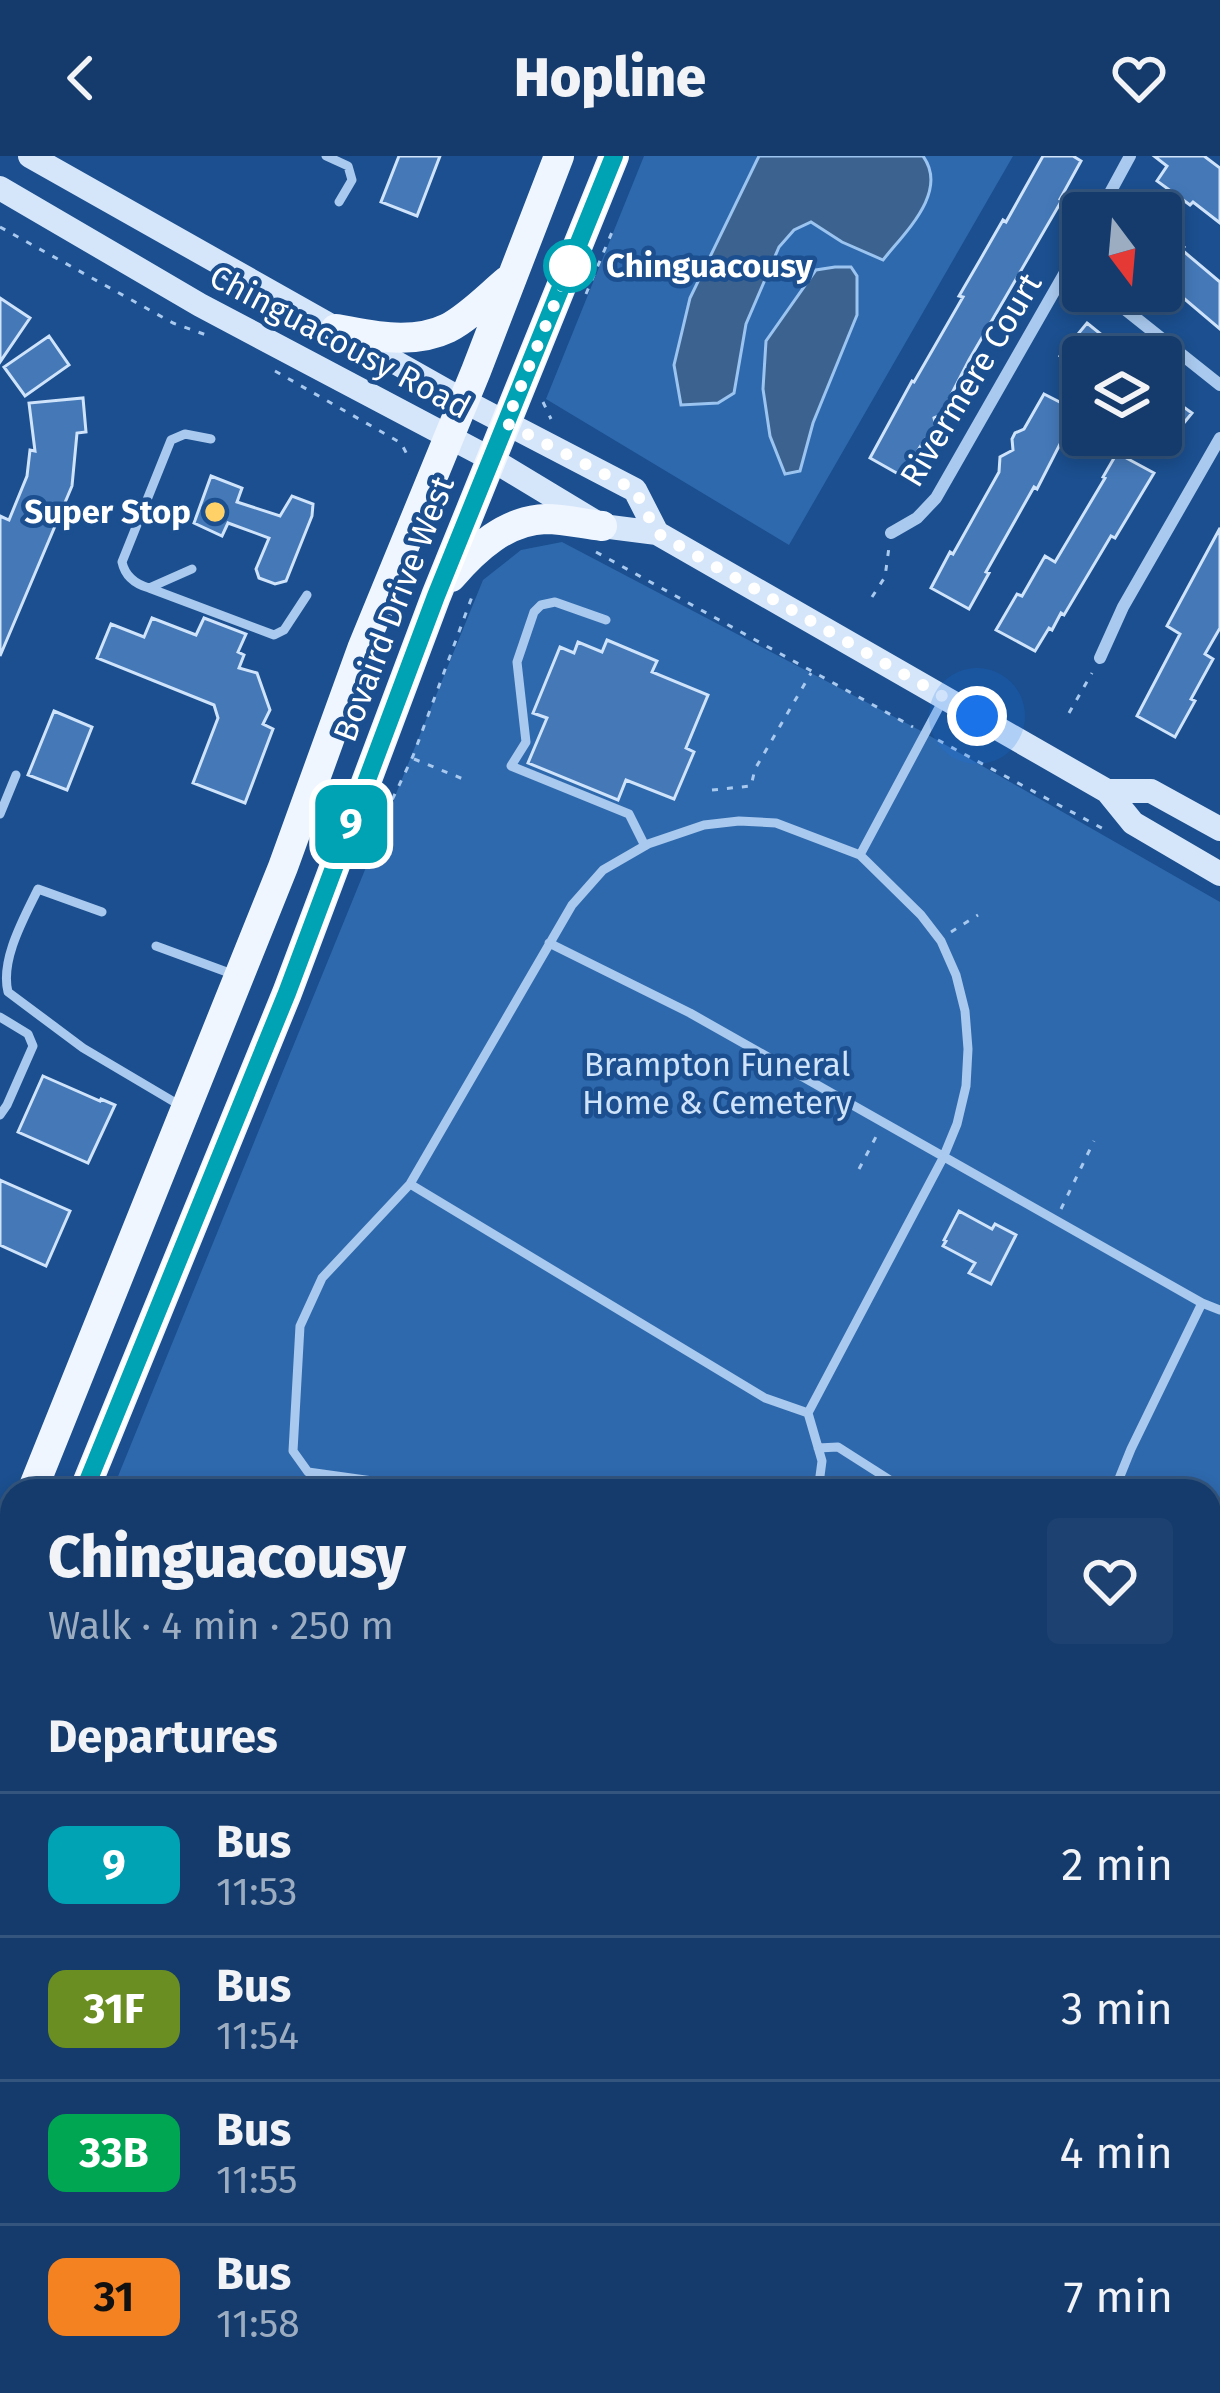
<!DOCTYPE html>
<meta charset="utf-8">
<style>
:root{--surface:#143b6b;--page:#1d4271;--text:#f1f3f6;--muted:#9dadc1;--line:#33557e}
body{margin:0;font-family:"Fira Sans",sans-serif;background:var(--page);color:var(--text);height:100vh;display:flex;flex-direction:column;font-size:45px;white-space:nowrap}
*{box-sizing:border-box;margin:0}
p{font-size:39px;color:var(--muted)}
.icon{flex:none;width:66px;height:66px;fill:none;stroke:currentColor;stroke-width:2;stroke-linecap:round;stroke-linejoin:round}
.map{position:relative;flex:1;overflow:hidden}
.sheet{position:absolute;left:0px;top:1323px;width:1221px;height:915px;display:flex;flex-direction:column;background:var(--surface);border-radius:36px 36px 0 0;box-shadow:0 6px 18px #0003,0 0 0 3px var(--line)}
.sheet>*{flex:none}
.badge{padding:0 24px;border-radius:18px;font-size:42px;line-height:78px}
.needle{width:78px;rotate:164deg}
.controls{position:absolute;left:1062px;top:36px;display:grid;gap:24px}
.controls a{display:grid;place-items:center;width:120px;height:120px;border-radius:12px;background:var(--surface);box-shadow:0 6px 18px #0003,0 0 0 3px var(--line);font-size:60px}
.you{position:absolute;width:60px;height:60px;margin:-30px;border:9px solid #fff;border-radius:50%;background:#1a73e8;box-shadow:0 0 0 18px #1a73e833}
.map>.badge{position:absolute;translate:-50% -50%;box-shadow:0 0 0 6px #fff}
h2{padding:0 48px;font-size:45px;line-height:108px}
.round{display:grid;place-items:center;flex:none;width:126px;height:126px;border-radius:12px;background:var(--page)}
.headline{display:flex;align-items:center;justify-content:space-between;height:204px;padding:0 48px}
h1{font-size:57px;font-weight:800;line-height:90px}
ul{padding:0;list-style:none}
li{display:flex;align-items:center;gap:36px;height:144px;padding:0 48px;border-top:3px solid var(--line)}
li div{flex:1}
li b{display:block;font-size:45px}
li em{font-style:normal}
li .badge{min-width:132px;font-weight:700;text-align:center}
header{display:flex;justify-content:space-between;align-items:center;height:156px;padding:0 48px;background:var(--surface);font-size:54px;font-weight:800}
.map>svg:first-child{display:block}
</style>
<header><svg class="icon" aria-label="back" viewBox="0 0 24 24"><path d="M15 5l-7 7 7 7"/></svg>Hopline<svg class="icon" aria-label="heart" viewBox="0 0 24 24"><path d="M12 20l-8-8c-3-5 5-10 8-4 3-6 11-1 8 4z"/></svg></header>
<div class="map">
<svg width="1220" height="2237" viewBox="0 0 1220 2237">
<rect width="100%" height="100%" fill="#1b4f8f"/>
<path fill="#2e69ad" d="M644,0H1013L789,389L546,243Z
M562,386L923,576L1220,746V1882L1209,1868V1335H112L483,424L521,394Z
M1220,2176V2237H1115L1133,2226H1209V2182Z"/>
<path fill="#3c6290" stroke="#9cc4f0" stroke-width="3" d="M759,0H923C949,36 905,76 883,104L842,86L811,66L794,74L779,91L746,168L734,237L718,247L681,249L674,209L690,142Z
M835,111H851L857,120V159L813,267L800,315L785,318L770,280L763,233L766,185L816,114Z"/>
<path fill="#4478b7" stroke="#cfe3fa" stroke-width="3" d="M399,0H440L417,60L381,46Z
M1043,0H1073L1081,5L1060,43L1062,44L969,204L949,243L951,251L948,256L934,262L937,275L933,281L925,283L902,320L870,302L912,225L914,226L963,141L959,140L980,104L1003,64L1006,66Z
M1154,0H1204L1220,12V67L1193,46L1190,49L1157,25L1167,10Z
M1161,72L1184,91L1182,94L1220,126V173L1161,123Z
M0,142L30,162L0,206Z
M1087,167L1108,184L1119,183V201H1083V219L1060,200Z
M49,180L69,209L25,240L4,211Z
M1161,235L1192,257L1161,295Z
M1044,238L1077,255L1037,333L1034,331L986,416L989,417L969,453L931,432L950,396L953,398L999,316L1000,301L1013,294L1012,283L1015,277L1024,273Z
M83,242L86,276L77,277L72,330L0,500V360L9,364L27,320L30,294L35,295L29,247Z
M1117,297L1154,317L1115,382L1111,380L1064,459L1061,457L1052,474L1049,472L1035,495L996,474L1017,438L1022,440L1045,400L1055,406L1105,322L1103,321Z
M211,320L242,332L237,346L280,360L292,340L313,348L312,360L286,425L275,428L259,422L256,413L269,382L228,367L222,380L194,367Z
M1220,372V472L1205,498L1213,503L1191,543L1195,545L1175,581L1137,560L1180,478L1167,470Z
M152,462L196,479L204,462L246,478L238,496L244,499L239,512L257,517L270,554L263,568L273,573L245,647L193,627L218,562L214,549L97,502L111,468L144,481Z
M607,484L657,505L652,516L708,539L686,592L694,596L674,643L626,624L618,644L528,607L547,562L533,557L560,491L574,497L578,486L602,496Z
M54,555L92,571L67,634L28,619Z
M43,920L100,945L101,943L115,949L88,1007L18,976Z
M0,1024L70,1055L46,1110L0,1089Z
M959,1055L992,1073L995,1068L1016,1079L991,1128L969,1117L975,1107L943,1090L946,1085L944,1084Z"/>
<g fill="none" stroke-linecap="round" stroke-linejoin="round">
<path stroke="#a9c9ee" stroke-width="3" stroke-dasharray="6 9" stroke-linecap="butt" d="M0,71L173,167L209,180
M586,138L615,69
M275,215L401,287L410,304
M543,246L551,263
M596,396L913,571
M872,441L885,421L889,391
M1069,557L1092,517
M938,584L1109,676
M414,603L468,625
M712,634L751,630L755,613L811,517
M373,684L413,600L473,438
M951,776L978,759
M859,1013L878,977
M1061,1053L1094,985
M0,1590L11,1562"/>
<path stroke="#a9c9ee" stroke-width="9" d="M326,0L348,10L352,24L339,46
M192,413L149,432C135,428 125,420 122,406L171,284L185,278L211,283
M149,432L274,479L284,474L307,439
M606,464L555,446L541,449L534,456L517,506L526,586L511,610L629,658L645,690
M0,658L16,619
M860,699L944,542
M102,756L38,733C24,762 0,804 8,836L83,892L181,950
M549,787L690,857L1202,1147L1131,1293L1114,1335
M156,790L235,819
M0,861L28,878L33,890L7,949L0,959
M410,1028L765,1242L808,1257
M1202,1147L1220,1154
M818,1292L838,1291L907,1335
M444,1335L308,1316L293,1295L300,1170L322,1122L410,1028L572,749L603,714L648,688L704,669L739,665L776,667L860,699L921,759L941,785L956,819L965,855L968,893L966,930L957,968L943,1002L808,1257L822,1305L818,1335
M1209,1411L1220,1416
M1209,1772L1220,1787"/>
<path stroke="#a9c9ee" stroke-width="12" d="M1099,57L1130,0
M1102,135L1220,229
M891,377L917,362L936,342L1083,85
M1100,502L1123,451L1220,282"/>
<path stroke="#d6e6fa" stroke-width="24" d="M30,0L464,245L635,334L657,377
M0,32L200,149L491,303L602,370L657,377L1107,635L1133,667L1220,718
M1107,635H1151L1220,673"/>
<path stroke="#f0f6ff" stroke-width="30" d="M336,173C372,180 413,189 448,172C469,161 488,141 507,125
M451,421C475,393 506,364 546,363C564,363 584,368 602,370
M32,1335L283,711L362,493L476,215L559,0
M84,1335L287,837L436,440L614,0
M0,1414L12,1385
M0,1538L12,1509"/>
</g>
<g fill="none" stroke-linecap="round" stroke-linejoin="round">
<defs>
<path id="line" d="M84,1335L287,837L436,440L614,0"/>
</defs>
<use href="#line" stroke="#fff" stroke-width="27"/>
<use href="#line" stroke="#00a3b4" stroke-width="18"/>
<path stroke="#fff" stroke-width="12" stroke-dasharray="0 21.6" d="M570,110L506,267L635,334L657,377L977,560"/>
</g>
<circle fill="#fff" stroke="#00a3b4" stroke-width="6" cx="570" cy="110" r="24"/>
<circle fill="#ffd166" stroke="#1b4f8f" stroke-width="4.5" cx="215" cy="356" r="12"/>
<g text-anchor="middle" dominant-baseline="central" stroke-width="9" stroke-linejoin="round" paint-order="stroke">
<g font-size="33" font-weight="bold" fill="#fff" stroke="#1b4f8f" text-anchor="start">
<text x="606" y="110">Chinguacousy</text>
</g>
<g font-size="33" fill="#fff" stroke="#1b4f8f">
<text transform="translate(340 186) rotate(28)">Chinguacousy Road</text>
<text transform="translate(971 224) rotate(-59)">Rivermere Court</text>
<text transform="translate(394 453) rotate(-69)">Bovaird Drive West</text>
</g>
<g font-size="33" font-weight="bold" fill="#fff" stroke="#1b4f8f" text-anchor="end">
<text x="191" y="356">Super Stop</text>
</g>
<g font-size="33" fill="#cfe3fa" stroke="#1b4f8f">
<text x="717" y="909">Brampton Funeral<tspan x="717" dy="38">Home &amp; Cemetery</tspan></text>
</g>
</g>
</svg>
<div class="controls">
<a><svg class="needle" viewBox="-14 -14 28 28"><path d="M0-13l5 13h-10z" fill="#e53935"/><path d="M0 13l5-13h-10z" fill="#9dadc1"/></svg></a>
<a><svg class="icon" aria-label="layers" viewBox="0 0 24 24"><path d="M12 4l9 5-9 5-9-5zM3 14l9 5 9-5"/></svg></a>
</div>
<div class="you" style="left:977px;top:560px"></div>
<b class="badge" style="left:351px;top:668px;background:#00a3b4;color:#fff">9</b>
<section class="sheet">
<div class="headline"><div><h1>Chinguacousy</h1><p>Walk · 4 min · 250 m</p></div><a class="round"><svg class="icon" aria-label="heart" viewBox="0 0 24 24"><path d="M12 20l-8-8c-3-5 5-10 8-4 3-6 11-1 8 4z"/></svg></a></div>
<h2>Departures</h2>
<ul>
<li><span class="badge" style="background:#00a3b4;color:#fff">9</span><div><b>Bus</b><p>11:53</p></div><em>2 min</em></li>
<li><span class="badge" style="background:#6b8e23;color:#fff">31F</span><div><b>Bus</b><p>11:54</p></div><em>3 min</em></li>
<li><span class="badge" style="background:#00a651;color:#fff">33B</span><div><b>Bus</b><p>11:55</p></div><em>4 min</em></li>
<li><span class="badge" style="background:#f58220;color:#111">31</span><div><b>Bus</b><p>11:58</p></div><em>7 min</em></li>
</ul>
</section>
</div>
